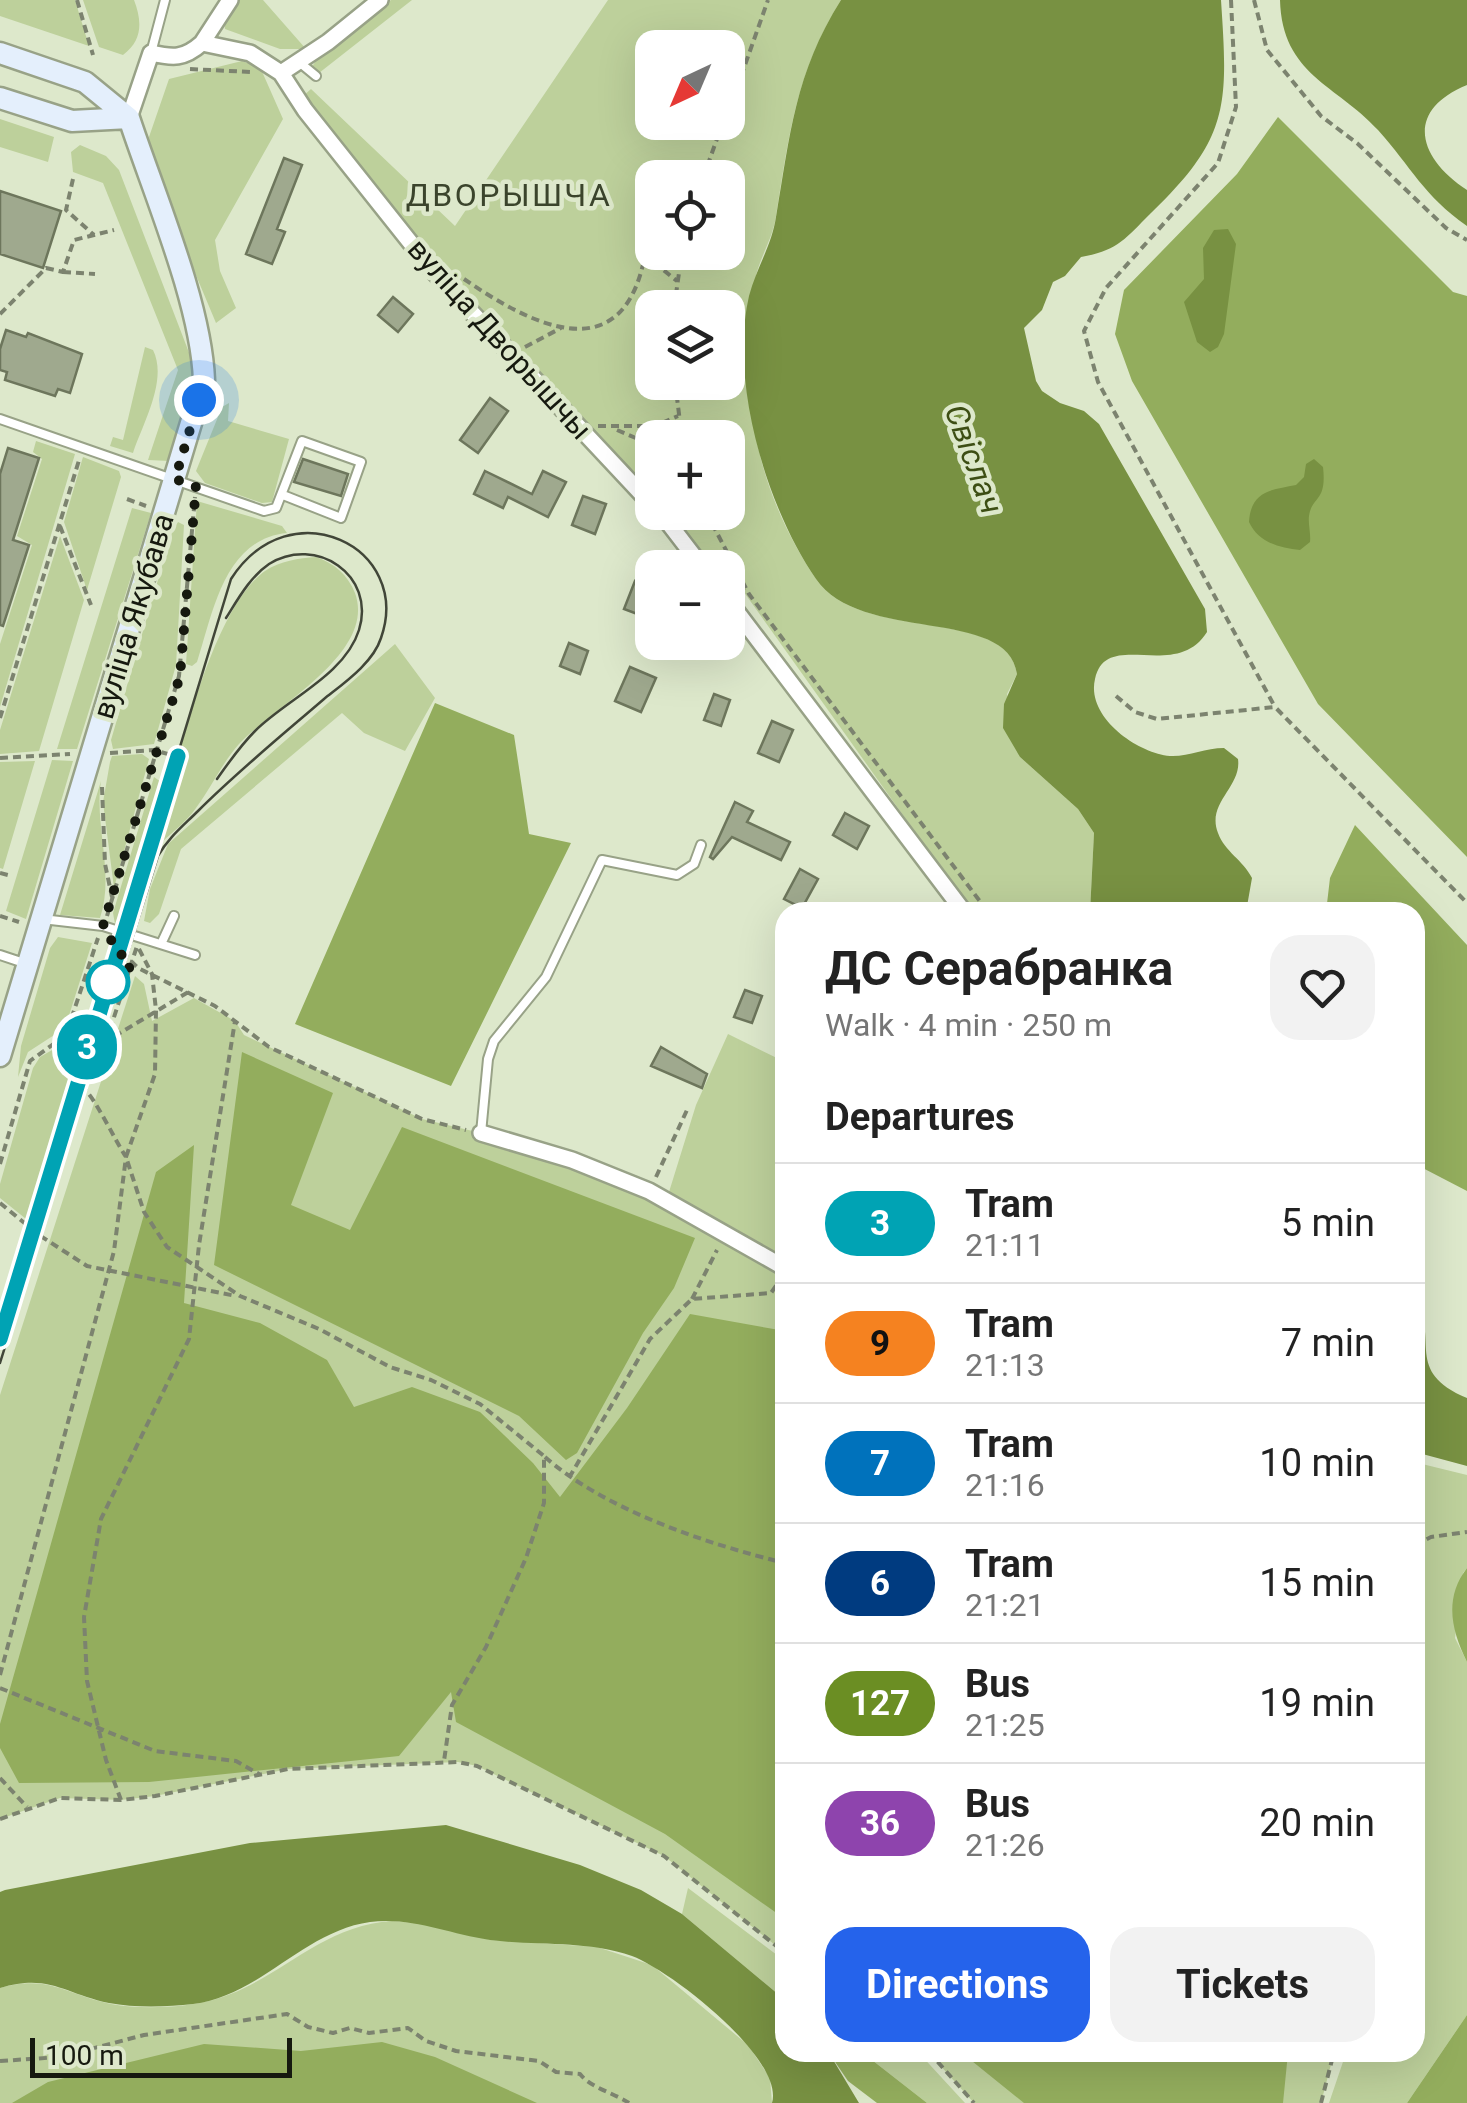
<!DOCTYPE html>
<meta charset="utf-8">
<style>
:root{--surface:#fff;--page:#f2f2f2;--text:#222;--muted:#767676;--line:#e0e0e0;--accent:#2563eb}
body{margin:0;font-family:Roboto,sans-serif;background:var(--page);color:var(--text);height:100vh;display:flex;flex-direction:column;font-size:38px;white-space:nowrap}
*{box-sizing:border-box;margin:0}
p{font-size:32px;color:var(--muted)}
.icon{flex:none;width:55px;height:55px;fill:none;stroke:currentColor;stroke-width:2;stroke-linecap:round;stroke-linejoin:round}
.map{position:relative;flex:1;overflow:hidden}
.details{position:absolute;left:775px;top:902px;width:650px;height:1160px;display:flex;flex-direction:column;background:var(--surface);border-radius:30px;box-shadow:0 10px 40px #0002}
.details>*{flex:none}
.badge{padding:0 20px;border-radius:32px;font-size:35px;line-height:65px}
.needle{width:65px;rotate:224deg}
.tools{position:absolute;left:635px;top:30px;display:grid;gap:20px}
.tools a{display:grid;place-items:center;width:110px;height:110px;border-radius:20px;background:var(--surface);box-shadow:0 10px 40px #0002;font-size:50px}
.scale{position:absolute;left:30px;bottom:25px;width:262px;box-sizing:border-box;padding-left:10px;border:5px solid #16190f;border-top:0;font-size:28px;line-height:35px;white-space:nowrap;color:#16190f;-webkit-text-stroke:8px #dde8cb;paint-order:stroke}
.you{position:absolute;width:50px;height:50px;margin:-25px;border:8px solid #fff;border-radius:50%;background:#1a73e8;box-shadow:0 0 0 15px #1a73e833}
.map>.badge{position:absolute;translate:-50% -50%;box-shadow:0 0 0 5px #fff}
h2{padding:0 50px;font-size:38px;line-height:90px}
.round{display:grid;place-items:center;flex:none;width:105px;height:105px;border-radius:30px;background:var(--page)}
.overview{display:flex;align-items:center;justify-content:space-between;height:170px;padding:0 50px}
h1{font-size:48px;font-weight:700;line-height:75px}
.primary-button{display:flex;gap:20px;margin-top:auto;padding:20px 50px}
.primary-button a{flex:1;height:115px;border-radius:30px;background:var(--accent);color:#fff;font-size:40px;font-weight:700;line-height:115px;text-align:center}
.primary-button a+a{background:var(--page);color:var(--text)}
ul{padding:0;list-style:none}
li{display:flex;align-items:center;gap:30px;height:120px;padding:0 50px;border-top:2px solid var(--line)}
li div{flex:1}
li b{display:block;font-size:38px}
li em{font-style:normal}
li .badge{min-width:110px;font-weight:700;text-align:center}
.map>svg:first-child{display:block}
</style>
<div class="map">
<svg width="1467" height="2103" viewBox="0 0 1467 2103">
<rect width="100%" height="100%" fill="#dde8cb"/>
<path fill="#bdd09b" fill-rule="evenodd" d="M0,0H75L89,46L0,16Z
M83,0H134C142,21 143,40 123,55L99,47Z
M235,0H263L306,49H280L225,29L224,18Z
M391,0H412L319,73L311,68L318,58Z
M608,0H841C796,73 789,135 776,216C773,239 758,260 755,281C753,301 754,322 754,342C754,366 750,393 753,418C760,475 784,532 816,579C860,644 1008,605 1017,674L1007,694L1020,757L1078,809L1094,833L1090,912H972L741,588L731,594L728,568L711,567L670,513L728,512V438H652V494L436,268L303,96L311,89L455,226ZM652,48H728V122H652ZM652,178H728V252H652ZM652,308H728V382H652Z
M242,61L260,67L283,119L215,240L220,271L236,308L216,323L154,175L151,156L149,137L169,79Z
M0,119L54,137L48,162L0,147Z
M80,145L106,156L119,170L193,363L196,374L170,461L148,460L178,370L103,183L73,172L71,152Z
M145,347L153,350C168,380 143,423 133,453L110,446L113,437L123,440Z
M229,403L228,421L289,439L272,502L262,503L205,483L196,471L222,407Z
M36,441L75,454L0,707V644L32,545L17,536L42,459L33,452Z
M83,457L119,471L121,477L87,590L64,522Z
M197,501L282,526L287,533C224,539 213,613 197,662L192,666L186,664Z
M132,508L151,513L77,749H57Z
M178,522L184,525L176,665L154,744L113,749L111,740L172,532Z
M60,536L84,600L39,751L0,754V730Z
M316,557C334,563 348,575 355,593C377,653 274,706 239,744C222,763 211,788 196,808C187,821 174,831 163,841L156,839C176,771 209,611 265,571C280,561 299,558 316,557Z
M395,644L435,698L405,751L364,733L342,713L181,849L159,914L150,923L144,921L150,889L168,844Z
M142,754L149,759L114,888L103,802L110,762L112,756Z
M52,760L73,761L26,919L6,911Z
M35,761L3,869L0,868V762Z
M154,777L161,782V796L122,926L115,924L113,913Z
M101,781C94,827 115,873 100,918L60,915Z
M58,937L92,943L65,1028L28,1052L18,1077L21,1046L50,948Z
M135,976L144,984L152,1021L194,998L235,1021L244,1035L422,1119L481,1133L585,1168L724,1235L669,1192L696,1105L728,1034L785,1062V1953L664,1856L477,1766L458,1762L288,1769L155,1796L121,1800L60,1798L0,1819V1395Z
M66,1042L76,1073L31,1223L0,1198V1184L33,1068L40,1057Z
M1418,1463L1467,1475V1568L1463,1573L1455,1638L1467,1662V2015L1407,2103H1329L1346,2053L1415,2052Z
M688,1888L785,1961V2000L682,1914Z
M392,1921L428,1924L491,1940L597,1947L652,1965L748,2045L770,2078L772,2103H0V1988C50,1974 66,1995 111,2004C139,2009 176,2008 204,2002C274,1988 315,1926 392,1921Z
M863,2053H919L965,2103H927Z
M929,2053H1334L1321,2103H974Z"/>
<path fill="#93ad5d" d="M1278,117L1453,292L1467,296V857L1318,704L1132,381L1115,334L1124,290L1237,174Z
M435,703L514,735L529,834L571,843L451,1086L295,1024Z
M1355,825L1467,945V1191L1415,1164V912H1326L1330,878Z
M242,1052L333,1093L291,1205L350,1230L402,1127L695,1238L674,1288L643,1333L577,1453L566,1460L519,1416L214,1265Z
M194,1145L184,1303L260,1323L327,1360L354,1407L412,1387L480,1412L533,1463L560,1497L627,1408L690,1314L785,1331V1919L665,1834L456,1722L451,1692L399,1756L149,1782L19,1783L0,1748V1724L156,1172Z
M1467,1568V1662C1451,1630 1444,1598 1467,1568Z
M1467,2015V2103H1407Z
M382,2042L435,2057L537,2103H12L48,2082L204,2044L301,2051Z
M829,2053H863L927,2103H877L848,2081Z
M962,2053H1288L1283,2103H1024Z"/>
<path fill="#789142" d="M841,0H1221C1228,105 1230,138 1150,214C1125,239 1117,251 1081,257L1065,276L1053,282L1042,310L1024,328L1036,381L1042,391L1060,403L1084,411L1099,424L1205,609L1207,632C1176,682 1106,628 1095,679C1086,717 1137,753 1170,756C1188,757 1205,748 1224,748L1238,759C1242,787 1206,803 1218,833C1225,852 1243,860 1252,878L1246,912H1090L1094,833L1078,809L1020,757L1003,728L1004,704L1017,674C1008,606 860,644 816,579C767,508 729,382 749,296C756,269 772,245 776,217C790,135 795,73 841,0Z
M1280,0H1467V85C1404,111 1418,158 1467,190V226C1423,195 1412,168 1378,130C1337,85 1282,75 1280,0Z
M1228,229L1236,244L1224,334L1218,347L1210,352L1197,342L1184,302L1204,279L1203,248L1214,230Z
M1314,459L1323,467C1327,503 1312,495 1309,516C1308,524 1311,534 1310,542L1300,550C1279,548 1258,542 1249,522C1251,490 1272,490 1296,485L1304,477L1306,464Z
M1415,1299C1440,1339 1403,1371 1467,1398V1466L1415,1452Z
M446,1825L580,1865L641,1890L682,1914L785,2000V2052L829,2053L859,2103H772C785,2059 670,1970 632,1956C586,1940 537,1946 490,1940C448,1934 413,1917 370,1922C304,1931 260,1996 193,2004C167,2007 135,2008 109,2003C65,1994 49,1973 0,1988V1892L5,1890L250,1843Z"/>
<path fill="#9fa98e" stroke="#6d765c" stroke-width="2.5" d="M284,158L302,165L277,229L285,232L272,264L246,254Z
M0,191L61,211L43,268L0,254Z
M393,297L413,314L398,332L378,315Z
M6,330L26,337L28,333L82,354L70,393L58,389L55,396L5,380L7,372L0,370V349Z
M490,398L508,411L478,453L460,440Z
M8,448L39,458L13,540L29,545L3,626L0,625V474Z
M303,459L348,474L341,496L294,482Z
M485,471L532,494L543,471L566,482L548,517L508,497L503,508L474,494Z
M583,496L606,504L595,534L572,525Z
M635,581L652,588L648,618L624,609Z
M569,643L588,651L580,674L560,666Z
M630,667L656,678L641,712L615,701Z
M714,694L730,700L721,726L704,720Z
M772,721L793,730L779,762L758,753Z
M735,802L753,811L747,822L790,842L781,860L732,837L713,859L710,857Z
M845,813L869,826L857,849L833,835Z
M800,869L818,879L802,908L784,899Z
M745,990L762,996L752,1023L734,1017Z
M661,1047L707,1074L702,1088L651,1066Z"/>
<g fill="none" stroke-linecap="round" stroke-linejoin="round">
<defs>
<path id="lane" d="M151,53L165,0
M299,62L316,76
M0,419L264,511L276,508L302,441L361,462L341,518L283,495
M42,919L103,926L195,955
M162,942L174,916
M0,955L24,963
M481,1133L488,1059L494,1041L546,977L602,860L677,875L694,864L701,845"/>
<path id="street" d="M202,43L230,0
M281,73L328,42L380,0
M129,118L151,53C173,58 184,59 202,43L250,53L281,73L305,110L433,271L652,505
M660,512L703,568
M728,600L964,912
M481,1133L572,1160L649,1191L785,1268"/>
<path id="secondary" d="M0,53L85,82L129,118
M0,98L72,121L129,118
M0,1056L204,380C201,303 154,194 129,118"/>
</defs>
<use href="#lane" stroke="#98a287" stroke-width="12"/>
<use href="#street" stroke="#98a287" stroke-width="20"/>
<use href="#secondary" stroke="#98a287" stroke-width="25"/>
<path stroke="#7c836f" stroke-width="4" stroke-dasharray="8 5" stroke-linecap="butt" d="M77,0L93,55
M1231,0L1236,107L1218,163L1106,288L1084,331L1098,382L1275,707
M1254,0L1267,50L1321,116L1358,144L1446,228L1467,240
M190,69L251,72
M728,113L768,0
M703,178L723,122
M73,179L66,210L94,235
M645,255L662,252
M63,272L95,274
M464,279C531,325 623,373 645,255L677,281
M674,308L682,252
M0,314L46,268L63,272L74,240L114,230
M525,347L561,328
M675,382L682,438
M598,426H655L678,416
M617,430L652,445
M127,499L146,506
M706,512L749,594L988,912
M60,526L91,605
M728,580L746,588
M1116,696L1135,712L1157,719L1275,707L1467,903
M0,718L80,457
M110,753L154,750L178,757
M0,758L70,754
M102,787L105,864L112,897
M0,873L8,875
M0,916L19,922
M107,916L179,676L195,497
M112,943L138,968L215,1006L269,1047L422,1119L466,1130
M139,949L152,974L156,1010L155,1074L126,1157L144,1212L167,1247L240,1296L319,1329L390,1367L431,1380L480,1404L544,1456V1503L526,1558L486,1647L452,1705L444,1761
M68,1036L95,1048L190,991
M106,1042L137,946
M0,1164L30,1061L66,1035L98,938
M656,1177L687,1110
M0,1203L39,1235L87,1266L236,1296
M692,1299L717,1250
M545,1457C605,1510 707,1544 785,1563
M569,1478L650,1339L692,1299L771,1293L778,1283
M1415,1545L1431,1537L1467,1532
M0,1675L114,1251L126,1157C116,1142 94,1096 84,1089L66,1035
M0,1688L155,1751L236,1761L259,1774
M0,1778L27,1807
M121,1800L106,1760L87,1681L84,1617L101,1519L189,1339L199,1245L235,1021
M0,1819L60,1798L121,1800L155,1796L288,1769L458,1762L477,1766L664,1856L785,1953
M929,2052L974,2103
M0,2061L60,2057L144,2035L287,2014L308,2027L333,2033L350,2028L369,2033L408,2028L426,2041L456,2051L539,2061L556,2072L580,2074C591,2088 614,2093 629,2103
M1321,2103L1334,2052"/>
<use href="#lane" stroke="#fff" stroke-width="8"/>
<use href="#street" stroke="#fff" stroke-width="15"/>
<use href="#secondary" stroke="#e4effc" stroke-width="20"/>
<path stroke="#414638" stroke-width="2.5" d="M217,779C229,762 240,746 255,731C287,699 345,675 359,630C376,575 316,535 269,564C250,577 238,599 226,618
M0,1339L231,579C290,487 413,547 381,638C373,663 344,683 324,699C281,736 238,771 198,811C183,826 168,838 158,856L0,1363"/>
</g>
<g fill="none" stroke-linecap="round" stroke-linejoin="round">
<defs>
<path id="line" d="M0,1339L178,756"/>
</defs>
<use href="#line" stroke="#fff" stroke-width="22"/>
<use href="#line" stroke="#00a3b4" stroke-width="15"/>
<path stroke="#16190f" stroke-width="10" stroke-dasharray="0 18" d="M108,982L123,987L131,962L118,952L103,926L180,676L196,487L175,479L199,400"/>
</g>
<circle fill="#fff" stroke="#00a3b4" stroke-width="5" cx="108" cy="982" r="20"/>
<g text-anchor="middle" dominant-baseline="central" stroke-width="9" stroke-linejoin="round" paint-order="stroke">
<g font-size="30" fill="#16190f" stroke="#dde8cb">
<text transform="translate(500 339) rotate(48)">вуліца Дворышчы</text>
<text transform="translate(133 616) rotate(-73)">вуліца Якубава</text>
</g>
<g font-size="32" letter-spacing="2.5" fill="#3b442c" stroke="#dde8cb">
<text x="509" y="195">ДВОРЫШЧА</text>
</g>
<g font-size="32" font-style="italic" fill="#3d4e14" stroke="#dde8cb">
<text transform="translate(974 459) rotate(70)">Свіслач</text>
</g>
</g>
</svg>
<div class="tools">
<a><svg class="needle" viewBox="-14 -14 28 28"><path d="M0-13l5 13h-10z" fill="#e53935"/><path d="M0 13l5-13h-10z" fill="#767676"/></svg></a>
<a><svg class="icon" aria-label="locate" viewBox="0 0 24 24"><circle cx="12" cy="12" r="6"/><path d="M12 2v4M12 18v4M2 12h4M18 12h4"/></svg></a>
<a><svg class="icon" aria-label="layers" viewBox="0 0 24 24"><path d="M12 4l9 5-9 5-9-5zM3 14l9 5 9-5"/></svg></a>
<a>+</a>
<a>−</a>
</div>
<div class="scale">100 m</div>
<div class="you" style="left:199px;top:400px"></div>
<b class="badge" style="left:87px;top:1047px;background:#00a3b4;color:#fff">3</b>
<section class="details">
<div class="overview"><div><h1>ДС Серабранка</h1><p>Walk · 4 min · 250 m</p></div><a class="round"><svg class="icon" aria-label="heart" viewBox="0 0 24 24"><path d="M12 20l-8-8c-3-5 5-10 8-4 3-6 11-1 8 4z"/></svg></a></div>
<h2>Departures</h2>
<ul>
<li><span class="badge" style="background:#00a3b4;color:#fff">3</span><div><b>Tram</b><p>21:11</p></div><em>5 min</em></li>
<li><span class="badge" style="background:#f58220;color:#111">9</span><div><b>Tram</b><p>21:13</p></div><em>7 min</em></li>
<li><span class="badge" style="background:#0072bc;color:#fff">7</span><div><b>Tram</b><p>21:16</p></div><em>10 min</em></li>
<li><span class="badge" style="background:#003b80;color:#fff">6</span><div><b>Tram</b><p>21:21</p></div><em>15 min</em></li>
<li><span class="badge" style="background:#6b8e23;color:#fff">127</span><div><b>Bus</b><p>21:25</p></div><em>19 min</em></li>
<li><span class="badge" style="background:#8e44ad;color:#fff">36</span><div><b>Bus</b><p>21:26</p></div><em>20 min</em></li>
</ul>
<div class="primary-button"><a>Directions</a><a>Tickets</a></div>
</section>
</div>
